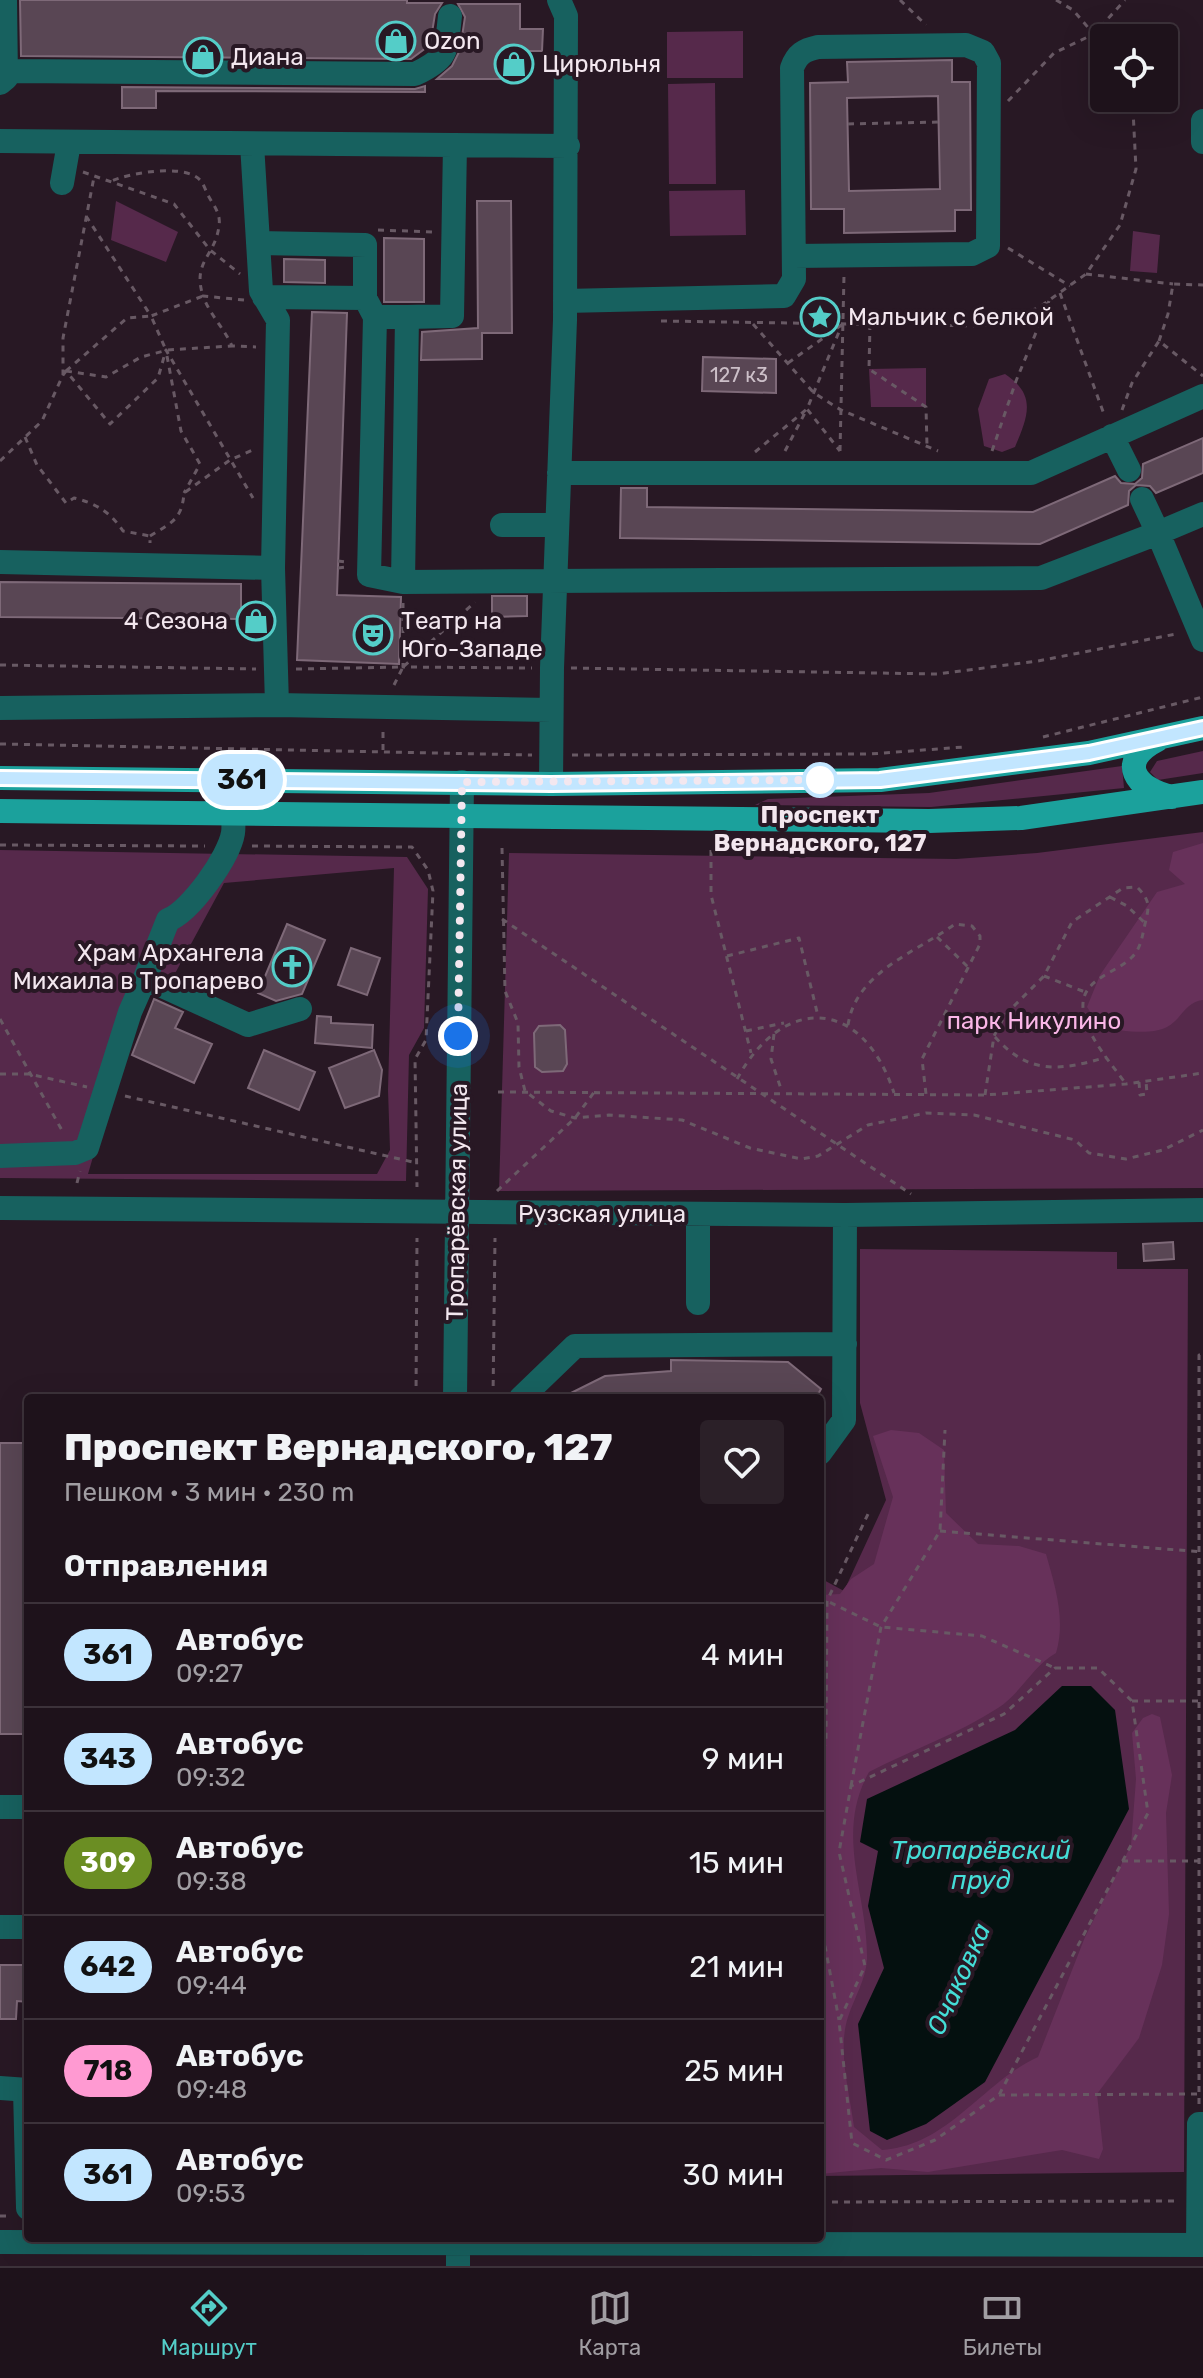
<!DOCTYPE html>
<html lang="ru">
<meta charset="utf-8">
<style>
:root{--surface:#1e121b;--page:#2b2028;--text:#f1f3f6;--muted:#a19ea3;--line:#3c323a;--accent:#54cdc8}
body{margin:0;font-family:Rubik,sans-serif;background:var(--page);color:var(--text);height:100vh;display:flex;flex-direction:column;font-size:30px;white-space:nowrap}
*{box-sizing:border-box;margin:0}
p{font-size:26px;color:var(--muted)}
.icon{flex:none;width:44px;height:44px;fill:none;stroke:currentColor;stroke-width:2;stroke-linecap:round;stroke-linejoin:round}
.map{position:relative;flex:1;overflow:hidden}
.drawer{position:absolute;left:24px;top:1394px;width:800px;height:848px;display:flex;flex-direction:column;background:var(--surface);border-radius:8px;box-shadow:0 8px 32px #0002,0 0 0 2px var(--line)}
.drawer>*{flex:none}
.badge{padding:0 16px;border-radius:26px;font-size:28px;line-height:52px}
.tools{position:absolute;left:1090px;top:24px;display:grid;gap:16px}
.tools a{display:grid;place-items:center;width:88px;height:88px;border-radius:8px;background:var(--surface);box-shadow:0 8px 32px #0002,0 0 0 2px var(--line);font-size:40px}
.you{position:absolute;width:40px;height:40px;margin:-20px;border:6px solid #fff;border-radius:50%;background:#1a73e8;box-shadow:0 0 0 12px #1a73e833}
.map>.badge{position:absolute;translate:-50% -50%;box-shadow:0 0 0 4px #fff}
h2{padding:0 40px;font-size:30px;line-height:72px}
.round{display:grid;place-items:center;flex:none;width:84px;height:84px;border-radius:8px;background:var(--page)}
.headline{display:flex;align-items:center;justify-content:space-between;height:136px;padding:0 40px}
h1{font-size:38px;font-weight:800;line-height:60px}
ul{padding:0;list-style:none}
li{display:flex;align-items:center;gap:24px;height:104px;padding:0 40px;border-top:2px solid var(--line)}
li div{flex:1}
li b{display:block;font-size:30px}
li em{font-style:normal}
li .badge{min-width:88px;font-weight:700;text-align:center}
.menu{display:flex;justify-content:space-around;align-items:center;height:112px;border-top:2px solid var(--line);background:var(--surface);font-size:22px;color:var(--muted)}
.menu a{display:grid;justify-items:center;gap:4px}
.menu .selected{color:var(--accent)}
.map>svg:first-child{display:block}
</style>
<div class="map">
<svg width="1203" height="2266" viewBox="0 0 1203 2266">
<rect width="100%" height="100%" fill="#281824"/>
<path fill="#56294b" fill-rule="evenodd" d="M743,31V78H667V32Z
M715,83L716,184H669L668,84Z
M745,190L746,235L670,236L669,191Z
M116,201L178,232L166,262L111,240Z
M1133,231L1160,235L1157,273L1130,271Z
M926,368V407H871L869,369Z
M1005,374C1037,395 1028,416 1015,447L1002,452L984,446L978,409L989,379Z
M1203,751V773L1158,780L1150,772L1157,761Z
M1122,766L1124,788L931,807L755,805L768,799L929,793Z
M1203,832V1188L499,1191L509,853L956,859L1037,853Z
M0,850L407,857L428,889L424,1028L409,1055L406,1181L0,1178ZM394,868L388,1090L390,1150L377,1174H88L140,997L165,992L224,883Z
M860,1249L1117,1252V1269H1188L1184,2172L820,2176V1578L844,1591L886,1500L860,1403Z"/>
<path fill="#67315a" d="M1203,843V1000C1185,1002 1181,1020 1167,1027C1150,1036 1120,1030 1101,1028L1087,1007L1100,975L1157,892L1185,884L1169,870L1173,852Z
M891,1430L919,1433L944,1450L946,1513L978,1544L1019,1546L1046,1554C1055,1586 1066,1620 1056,1653C1033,1666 1021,1693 998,1708C958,1734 911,1750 869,1772C834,1835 868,1894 867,1959C866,1980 854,1998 848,2017C837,2050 850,2094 854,2127L882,2150C948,2146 984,2081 1038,2057L1085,1937L1131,1845L1136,1779L1132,1733L1143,1718L1152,1714L1160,1717L1172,1775L1166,1813L1169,1914L1162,1965L1139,2038L1097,2094L1103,2149L1099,2159L1062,2150L928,2172L881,2168L820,2174V1595L840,1594L851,1579L874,1564L893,1497L873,1436Z"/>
<path fill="#04100f" d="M1062,1686H1091L1115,1710L1129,1809L985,2082L926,2124L887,2140L870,2131L858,2024L884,1968L868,1906L878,1851L860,1842L867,1799L1015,1730Z"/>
<path fill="#594654" stroke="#7e6978" stroke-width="2" fill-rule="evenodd" d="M20,0H407V3H442L435,14L430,45L411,59L21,56Z
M458,4H520V29H543L542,51H519V79H437L452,66L460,50L465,17Z
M952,60V82H970L971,210H955V231L844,233V209H811L810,83L848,82L847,62ZM938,96L940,189L849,191L847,98Z
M425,86V92L156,91V108H122V87L415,89Z
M477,201H511L512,333H482V359L421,360L422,332L478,328Z
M384,238L424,239V302H384Z
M284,259L325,260V283L284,282Z
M312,312L347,313L337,595L401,597L399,664L297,660Z
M703,357L776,359V393L702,391Z
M1203,438V473L1156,493L1150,486L1136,485L1129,491L1128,505L1040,544L620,538L621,488H647V507L1033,512L1115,476L1121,483L1135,484L1142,478L1143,464Z
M0,582L241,584V619L0,617Z
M492,596H527V616L492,617Z
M287,924L325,940L302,994L276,1001L258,993Z
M351,948L380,958L367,995L338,985Z
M154,999L183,1012L175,1028L212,1044L194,1083L132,1055Z
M317,1016L331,1017V1023L373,1025L372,1048L315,1043Z
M560,1025L565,1030L567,1064L563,1071L542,1072L535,1067L534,1033L539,1026Z
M264,1050L315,1072L299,1110L248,1088Z
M374,1050L382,1070L379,1096L345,1108L329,1068Z
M1173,1242L1174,1259L1144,1261L1143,1244Z
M671,1360L788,1362L821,1389L816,1398H561L605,1376L671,1371Z
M0,1443H28V1734H0Z
M0,1965H28V2002L17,2001L16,2019H0Z"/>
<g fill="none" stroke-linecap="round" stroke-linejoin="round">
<path stroke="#685964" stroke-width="3" stroke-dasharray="6 6" stroke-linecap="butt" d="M900,0L926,25
M1056,0L1073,10L1104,46
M1008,101L1054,53L1094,34L1125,0
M848,124L939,122
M83,172L174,204L210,250L240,274
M86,216L151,316L203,296C192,261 215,257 219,226C221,214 214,206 209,197C206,192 204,184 200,180C184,163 128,173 109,182
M378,230L433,232
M1008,248L1070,286
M1086,274L1173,284
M1060,293L1105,417
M244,300L203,296C210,315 224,328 232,346L256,347
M661,321L982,326L1038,308L1086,274L1120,225L1136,169L1133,110L1129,98
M753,324L814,393L841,410L938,451
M870,324L869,369L926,407L927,446
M1159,341L1168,314L1173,284L1203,285
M167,356L181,431L200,464L184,493
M788,363L843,324
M66,371L106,377L141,357L164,351
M66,371L127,318L151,316L166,350L232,346
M63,375L66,371L110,424L158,378L166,350L253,498
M1122,410L1132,383L1159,341L1203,376
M25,437L37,465L66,503L74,498C96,503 111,513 123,531L150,536V543
M785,451L807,409L840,451
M840,451L844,275
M992,451L1016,381L1049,301
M755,452L807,409L841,327
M0,461L42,421L63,375V338L94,177
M150,536C171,523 182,520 184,493L230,460L255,449
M338,561L347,562
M338,568L347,567
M403,603V667L532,668
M0,665L256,669
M571,668L937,674L1038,661L1176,634
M296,669L403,667L475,602
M394,685L403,667
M1043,737L1203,697
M0,744L532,755
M383,750V726
M572,755L870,754L964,747
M0,845L205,846
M252,846L412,847L428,870L433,891L426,1040L415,1059L417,1187
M502,848L505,991L518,1023L519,1067L525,1091L551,1111L575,1118L609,1115L682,1120L750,1148L801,1159L818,1156L868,1125L926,1113L974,1115L1075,1140L1089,1153L1126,1159L1163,1150L1203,1130
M711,850V895L751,1053
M1110,897L1127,906L1145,923
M502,919L911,1194
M937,937L968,967
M727,956L799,938L818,1016
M1044,976L1085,992
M0,1019L64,1134
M848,1025C856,972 915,953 955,924L972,926L980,936V944L922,1059L926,1094
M746,1031L784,1023
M774,1034L771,1059L782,1092
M995,1037C1029,1075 1060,1071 1107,1057
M0,1074H29L87,1087
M737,1079C784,993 863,998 894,1093
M1139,1082L1140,1095L1147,1094L1146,1081
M498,1092L985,1095L1126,1084L1203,1073
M985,1095L994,1036L1005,1015L1044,976L1072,922L1123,888L1137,887C1151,901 1149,907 1145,924C1142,937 1141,949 1131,958C1116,973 1085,978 1083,1003C1081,1030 1111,1063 1126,1084
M125,1096L417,1163
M77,1183L80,1171
M497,1191L575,1118L595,1091
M416,1398L417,1238
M493,1398L495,1238
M940,1531L1203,1552
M820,1606L827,1601L881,1627L982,1636L1055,1668
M1055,1668H1098L1132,1701L1148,1813L999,2095L935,2140L886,2160L852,2143L839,2021L865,1966L839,1852L851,1786L1004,1714Z
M1132,1701H1200
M820,1762L826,1741L827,1601L868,1514
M851,1786L881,1627L940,1531L945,1430
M1122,1861H1198
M820,1886L822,1930L839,2020
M999,2095L1199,2094
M1199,2104V1355H1203
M820,2202L1179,2201
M0,2216H8"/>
<path stroke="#17615f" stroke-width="24" d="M6,78L11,71L415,74C449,58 446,51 450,16
M0,83L6,78L5,0
M1203,121V142
M0,141L568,146
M252,144L261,291L278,320L273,568L277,705
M62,183L69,143
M258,243L365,245V298L375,317L369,575L403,582L1041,578L1158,533L1142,499
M264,297L365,298
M565,301L784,296L794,279L792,68C797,54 804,50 818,47L966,45L983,52L989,63L988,246L972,254L794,256
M375,317H407L403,582
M407,317L452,316L455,145
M1112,436L1129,470
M559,473H1031L1203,396
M1203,514L1158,533L1203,640
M502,525H557
M0,562L273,568
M0,708L277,705L551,710
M551,784L552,668L565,320L566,16L559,0
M233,813C233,819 234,827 233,833C229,857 191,911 168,920L145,978L248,1025L300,1009
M0,1156L75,1153L87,1148L130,1012L145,978
M0,1208L845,1215L1203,1210
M698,1215V1303
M455,1398L462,782
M521,1398L575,1346L845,1344
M820,1453L844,1420L845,1215
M0,1807H28
M0,1927H28
M0,2088L28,2090
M25,2090L28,2208
M458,2238V2266
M0,2242L1203,2245
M1198,2245L1199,2124H1203"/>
<path stroke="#1ba19c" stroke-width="24" d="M1157,740C1116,761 1135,789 1172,797
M0,778L551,784L880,780L1089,753L1203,728
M0,811L929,821L1021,818L1203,792"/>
</g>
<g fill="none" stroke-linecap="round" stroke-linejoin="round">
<defs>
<path id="line" d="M0,778L551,784L880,780L1089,753L1203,728"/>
</defs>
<use href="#line" stroke="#fff" stroke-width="18"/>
<use href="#line" stroke="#c2e6ff" stroke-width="12"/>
<path stroke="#f3e7ef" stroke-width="8" stroke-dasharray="0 14.4" d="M458,1036L462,782L820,780"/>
</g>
<defs>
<symbol id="shop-ring" viewBox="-11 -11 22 22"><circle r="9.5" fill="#281824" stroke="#54cdc8" stroke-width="1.5"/><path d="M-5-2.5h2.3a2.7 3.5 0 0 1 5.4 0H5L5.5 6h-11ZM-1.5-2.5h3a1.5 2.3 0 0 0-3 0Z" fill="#54cdc8"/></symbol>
<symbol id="sight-ring" viewBox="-11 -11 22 22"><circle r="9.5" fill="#281824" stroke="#54cdc8" stroke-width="1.5"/><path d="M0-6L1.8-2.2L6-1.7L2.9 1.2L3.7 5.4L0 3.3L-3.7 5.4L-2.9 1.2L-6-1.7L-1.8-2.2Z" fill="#54cdc8"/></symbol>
<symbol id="theatre-ring" viewBox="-11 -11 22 22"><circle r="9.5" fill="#281824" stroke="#54cdc8" stroke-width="1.5"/><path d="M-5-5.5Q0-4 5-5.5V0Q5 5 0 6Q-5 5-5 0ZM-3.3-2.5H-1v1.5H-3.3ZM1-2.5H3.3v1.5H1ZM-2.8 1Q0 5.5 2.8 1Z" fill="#54cdc8"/></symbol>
<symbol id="church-ring" viewBox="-11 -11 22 22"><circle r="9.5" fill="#281824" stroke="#54cdc8" stroke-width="1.5"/><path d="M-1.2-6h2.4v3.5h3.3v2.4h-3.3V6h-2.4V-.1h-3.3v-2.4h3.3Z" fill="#54cdc8"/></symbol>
</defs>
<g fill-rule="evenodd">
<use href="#shop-ring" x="374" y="19" width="44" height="44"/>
<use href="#shop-ring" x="181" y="35" width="44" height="44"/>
<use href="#shop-ring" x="492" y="42" width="44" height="44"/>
<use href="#sight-ring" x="798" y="295" width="44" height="44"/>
<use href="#shop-ring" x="234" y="599" width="44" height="44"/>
<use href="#theatre-ring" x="351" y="613" width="44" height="44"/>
<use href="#church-ring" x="270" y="945" width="44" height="44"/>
</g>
<circle fill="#fff" stroke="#c2e6ff" stroke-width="4" cx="820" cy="780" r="16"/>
<g text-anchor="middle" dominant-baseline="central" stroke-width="8" stroke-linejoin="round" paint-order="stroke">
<g font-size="20" fill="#ccbfc8">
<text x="739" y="375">127 к3</text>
</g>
<g font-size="24" fill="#f3e7ef" stroke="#281824" text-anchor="start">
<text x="424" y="41">Ozon</text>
<text x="231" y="57">Диана</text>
<text x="542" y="64">Цирюльня</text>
<text x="848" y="317">Мальчик с белкой</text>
<text x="228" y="621" text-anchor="end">4 Сезона</text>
<text x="401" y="621">Театр на<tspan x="401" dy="28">Юго-Западе</tspan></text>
<text x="264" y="953" text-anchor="end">Храм Архангела<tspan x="264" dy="28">Михаила в Тропарево</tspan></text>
</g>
<g font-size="24" font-weight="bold" fill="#f3e7ef" stroke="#281824">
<text x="820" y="815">Проспект<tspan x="820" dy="28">Вернадского, 127</tspan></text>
</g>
<g font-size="24" fill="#fab6e7" stroke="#281824">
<text x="1034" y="1021">парк Никулино</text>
</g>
<g font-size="24" fill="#f3e7ef" stroke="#281824">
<text transform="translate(457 1202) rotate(-89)">Тропарёвская улица</text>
<text x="602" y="1214">Рузская улица</text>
</g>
<g font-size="26" font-style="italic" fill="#44ddd7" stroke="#281824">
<text x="981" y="1850">Тропарёвский<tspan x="981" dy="30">пруд</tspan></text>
<text transform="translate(959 1979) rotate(-66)">Очаковка</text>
</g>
</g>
</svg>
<div class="tools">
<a><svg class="icon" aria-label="locate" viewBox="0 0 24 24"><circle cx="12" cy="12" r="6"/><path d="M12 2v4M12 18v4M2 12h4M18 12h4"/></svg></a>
</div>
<div class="you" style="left:458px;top:1036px"></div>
<b class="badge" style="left:242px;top:780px;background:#c2e6ff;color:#111">361</b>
<section class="drawer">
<div class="headline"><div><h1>Проспект Вернадского, 127</h1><p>Пешком · 3 мин · 230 m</p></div><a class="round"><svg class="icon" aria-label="heart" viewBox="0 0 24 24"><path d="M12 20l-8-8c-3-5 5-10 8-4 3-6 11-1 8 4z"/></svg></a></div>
<h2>Отправления</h2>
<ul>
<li><span class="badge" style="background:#c2e6ff;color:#111">361</span><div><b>Автобус</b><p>09:27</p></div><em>4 мин</em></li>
<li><span class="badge" style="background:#c2e6ff;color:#111">343</span><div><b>Автобус</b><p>09:32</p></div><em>9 мин</em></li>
<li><span class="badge" style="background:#6b8e23;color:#fff">309</span><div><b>Автобус</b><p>09:38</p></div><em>15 мин</em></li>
<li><span class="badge" style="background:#c2e6ff;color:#111">642</span><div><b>Автобус</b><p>09:44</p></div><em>21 мин</em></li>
<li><span class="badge" style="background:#ff9ad2;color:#111">718</span><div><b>Автобус</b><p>09:48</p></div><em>25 мин</em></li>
<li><span class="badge" style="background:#c2e6ff;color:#111">361</span><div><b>Автобус</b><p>09:53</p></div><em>30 мин</em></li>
</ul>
</section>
</div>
<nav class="menu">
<a class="selected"><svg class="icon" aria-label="directions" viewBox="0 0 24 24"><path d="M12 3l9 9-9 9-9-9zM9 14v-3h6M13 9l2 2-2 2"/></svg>Маршрут</a>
<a><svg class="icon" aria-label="map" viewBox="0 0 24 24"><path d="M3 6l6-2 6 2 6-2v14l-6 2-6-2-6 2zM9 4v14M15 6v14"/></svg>Карта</a>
<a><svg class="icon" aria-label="tickets" viewBox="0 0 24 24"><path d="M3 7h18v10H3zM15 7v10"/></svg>Билеты</a>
</nav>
